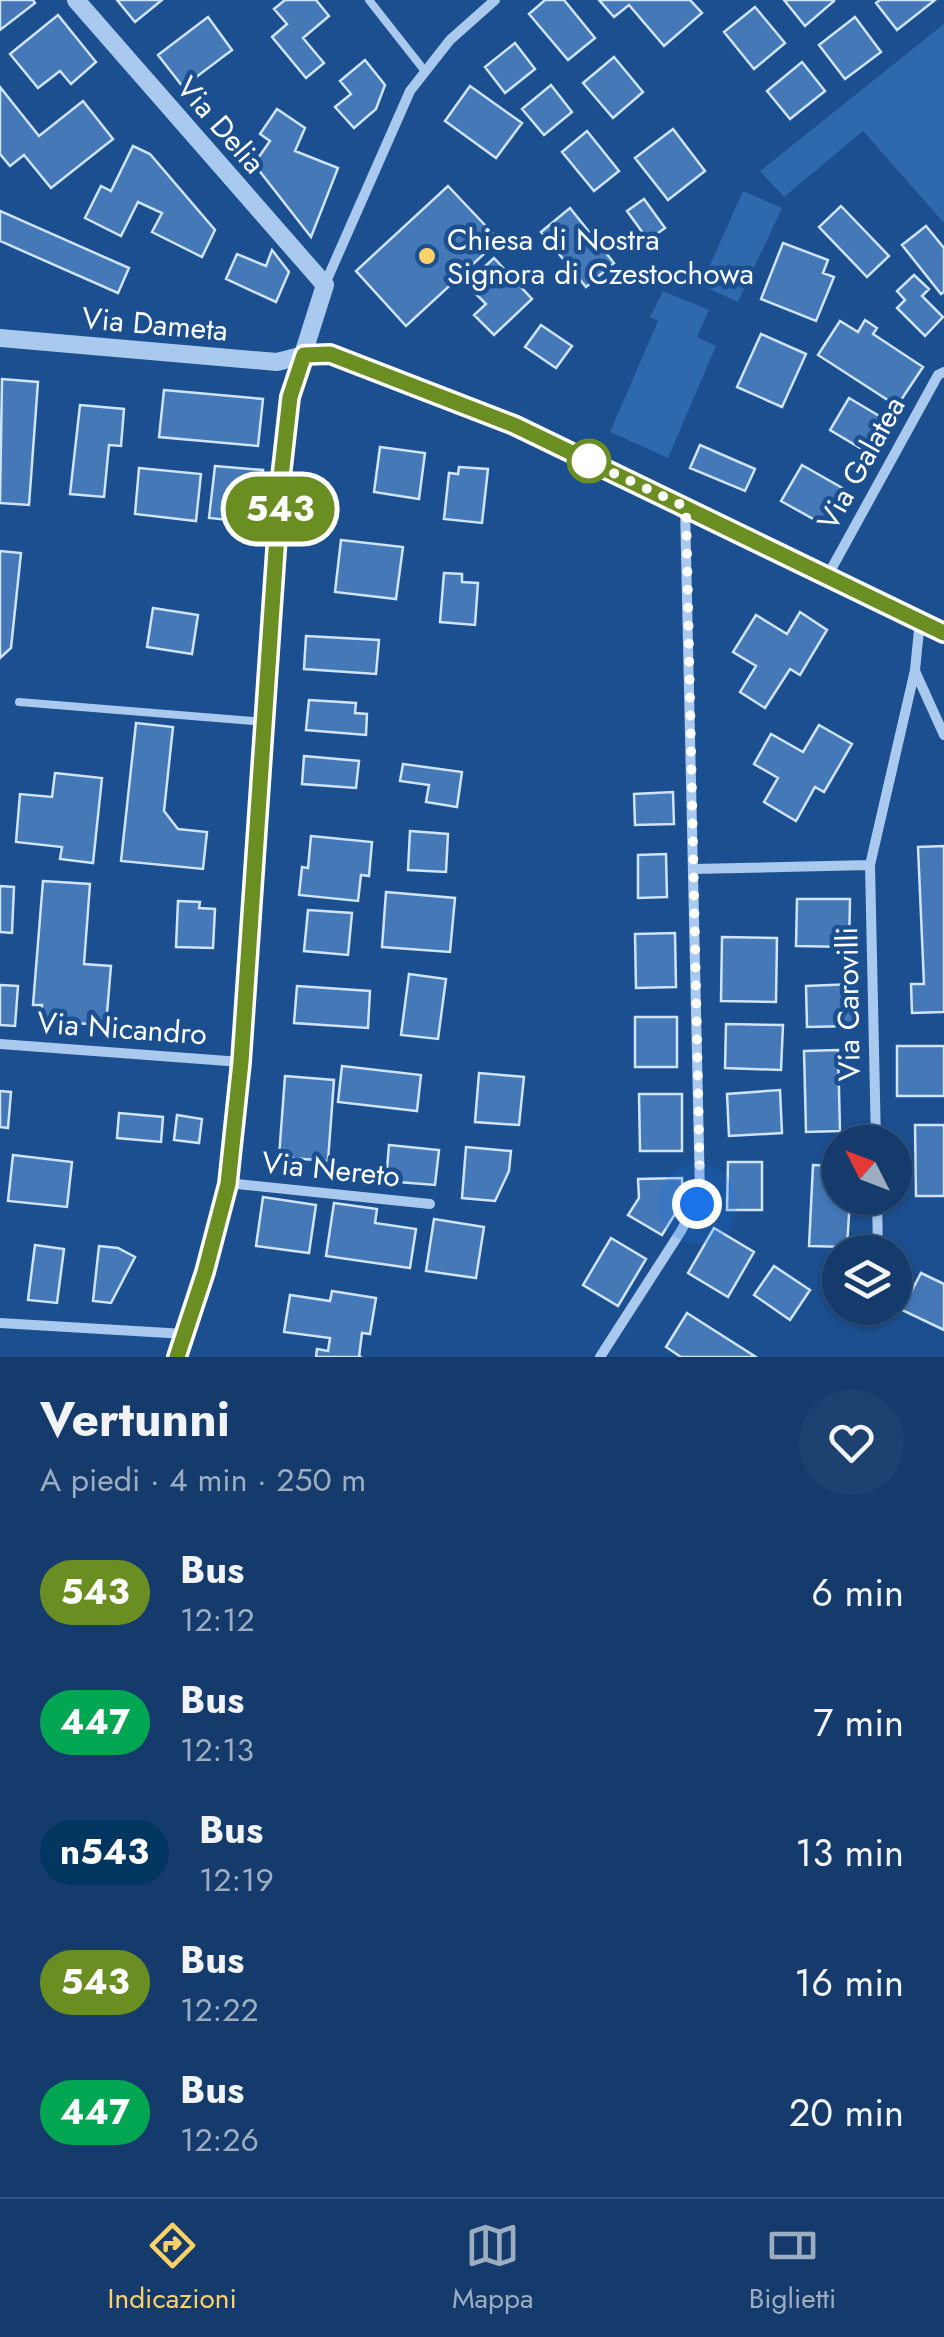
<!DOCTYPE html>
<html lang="it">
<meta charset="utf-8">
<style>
:root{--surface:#143b6b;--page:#1d4271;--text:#f1f3f6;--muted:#9dadc1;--line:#33557e;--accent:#ffd166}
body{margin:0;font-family:Jost,sans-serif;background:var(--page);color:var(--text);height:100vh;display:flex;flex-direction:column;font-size:38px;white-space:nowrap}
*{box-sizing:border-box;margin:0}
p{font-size:32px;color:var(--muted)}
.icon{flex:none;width:55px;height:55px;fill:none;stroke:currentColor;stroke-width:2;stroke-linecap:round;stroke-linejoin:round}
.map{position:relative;height:1357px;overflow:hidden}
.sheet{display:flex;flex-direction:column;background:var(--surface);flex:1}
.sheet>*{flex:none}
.badge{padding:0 20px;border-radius:32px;font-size:35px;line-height:65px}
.needle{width:65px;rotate:312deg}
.buttons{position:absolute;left:822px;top:1125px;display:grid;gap:20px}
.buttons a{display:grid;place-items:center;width:90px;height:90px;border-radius:50%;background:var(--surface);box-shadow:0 2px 8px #0004,0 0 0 2px var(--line);font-size:50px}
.you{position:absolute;width:50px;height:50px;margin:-25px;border:8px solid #fff;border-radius:50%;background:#1a73e8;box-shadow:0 0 0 15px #1a73e833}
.map>.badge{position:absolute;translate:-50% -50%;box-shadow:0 0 0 5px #fff}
.round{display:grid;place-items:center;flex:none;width:105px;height:105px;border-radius:52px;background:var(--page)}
.headline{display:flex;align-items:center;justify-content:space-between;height:170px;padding:0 40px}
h1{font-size:48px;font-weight:700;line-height:75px}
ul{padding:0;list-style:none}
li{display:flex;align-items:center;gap:30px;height:130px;padding:0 40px}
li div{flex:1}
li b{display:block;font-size:38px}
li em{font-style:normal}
li .badge{min-width:110px;font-weight:700;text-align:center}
.tab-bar{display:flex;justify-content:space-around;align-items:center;height:140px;border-top:2px solid var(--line);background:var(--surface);font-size:28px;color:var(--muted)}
.tab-bar a{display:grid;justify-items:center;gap:5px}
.tab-bar .selected{color:var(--accent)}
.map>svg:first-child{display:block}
</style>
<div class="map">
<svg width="944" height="1357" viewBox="0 0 944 1357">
<rect width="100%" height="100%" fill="#1b4f8f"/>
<path fill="#2e69ad" d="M944,24V223L863,131L784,197L760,171Z
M743,191L782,208L738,302L701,285Z
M663,291L709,310L697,337L716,346L668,458L610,432L658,321L650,317Z"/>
<path fill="#4478b7" stroke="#cfe3fa" stroke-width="2.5" d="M0,0H33L35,3L0,30Z
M117,0H162L135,22Z
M285,0H316L329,16L303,38L324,63L306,78L272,37L287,24L274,9Z
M545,0H564L595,38L568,60L529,14Z
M599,0H690L702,13L664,46L629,5L614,17Z
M784,0H833L834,1L805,26Z
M880,0H935L897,30L876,3Z
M755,7L785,43L754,69L724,32Z
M58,15L96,62L71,84L60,71L38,88L10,54Z
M208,17L232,50L183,87L158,55Z
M855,17L881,52L845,79L819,45Z
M515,43L535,69L505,93L485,67Z
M614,57L643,92L613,118L583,83Z
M365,60L385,85L376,109L354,128L335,107L351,94L340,81Z
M802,62L825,91L790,119L767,91Z
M551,85L572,112L544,135L522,109Z
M470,86L522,123L496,158L445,121Z
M0,87L39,136L83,101L113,139L51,188L24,155L10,166L0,154Z
M277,109L305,128L295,151L338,168L311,237L254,164L270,141L260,134Z
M673,129L705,171L668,200L635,158Z
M587,131L619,171L594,191L562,152Z
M133,146L150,154L215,230L202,257L152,232L162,213L138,202L121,236L85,218L101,186L111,191Z
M448,186L499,240L406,326L356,271Z
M644,199L665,228L648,240L627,211Z
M841,206L889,256L867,277L819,227Z
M570,208L614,263L586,287L541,232Z
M0,211L129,268L118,293L0,241Z
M926,226L944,248V292L941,294L902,245Z
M783,243L828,260L823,273L834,277L816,321L761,299Z
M272,250L289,272L276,302L226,279L237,254L266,266Z
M494,258L532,299L494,335L474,315L486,304L466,284Z
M914,275L929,289L922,296L943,317L925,336L897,308L905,300L897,291Z
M865,320L877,328L873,334L923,367L897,406L818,355L840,321L858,332Z
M541,325L572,346L556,368L525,347Z
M761,334L806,354L782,407L737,387Z
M2,379L38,382L29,505L0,503Z
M164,390L263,399L258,446L159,437Z
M849,398L891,423L872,455L830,430Z
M80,405L124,409L121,446L109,445L104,497L70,494Z
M700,445L755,469L745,491L690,468Z
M380,447L425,453L419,499L374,492Z
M802,465L844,489L824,525L781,501Z
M215,466L263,470L258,523L209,518Z
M459,467L488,469L482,523L444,519L449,473L458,474Z
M139,468L201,474L196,521L135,514Z
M341,540L403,547L396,599L335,592Z
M0,551L21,553L11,648L0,658Z
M444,573L462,574V582L478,583L475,625L440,622Z
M153,608L198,615L192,654L147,647Z
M800,612L827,630L800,675L790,669L765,708L740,692L756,666L733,652L756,615L787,634Z
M306,636L379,640L376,674L304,669Z
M309,700L356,703L355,713L367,714L366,735L306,730Z
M136,723L173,727L164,811L178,829L207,832L203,869L121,861Z
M819,725L852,744L824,792L815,787L796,821L764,802L778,778L754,764L771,734L803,752Z
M304,756L359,761L356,788L302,784Z
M403,764L462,772L457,807L426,802L429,785L400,781Z
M55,773L102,778L93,863L60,859L62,847L16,842L20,794L52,797Z
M673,792L674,824L635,825L634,794Z
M410,831L448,834L446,872L408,870Z
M311,836L372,842L369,876L361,875L358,901L299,895L302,867L308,868Z
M944,846V1012L912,1013L911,984H924L918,847Z
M666,854L667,897L638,898V855Z
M43,881L90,884L84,964L111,966L106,1025L41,1021L42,1005H33Z
M0,886L14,887L12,933L0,932Z
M386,892L455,898L450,952L382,947Z
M797,899H850L849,947L796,946Z
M178,901L200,902L199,908L215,909L213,948L176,947Z
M308,910L352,913L348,955L304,951Z
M675,933L676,987L636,988L635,934Z
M722,937L777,938L776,1002L721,1001Z
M409,974L446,979L438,1039L401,1035Z
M854,984L855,1026L807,1027L806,986Z
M0,985L18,986L15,1026L0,1025Z
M297,986L370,991L368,1028L294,1023Z
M635,1017H677V1067H635Z
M726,1024L783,1025L781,1070L725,1068Z
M897,1046H944V1096H897Z
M838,1050L840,1131L806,1132L804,1051Z
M342,1066L421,1075L417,1111L338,1102Z
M479,1073L524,1077L519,1125L475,1122Z
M285,1076L334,1080L328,1161L279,1157Z
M780,1090L782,1133L729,1136L727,1094Z
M0,1091L11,1092L8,1128L0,1127Z
M639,1094H682V1151H640Z
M119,1113L163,1117L161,1142L117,1138Z
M177,1115L202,1119L199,1143L174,1140Z
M915,1125H944V1196H916Z
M389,1145L439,1150L435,1185L386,1181Z
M466,1147L511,1151L509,1171L495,1201L462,1198Z
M13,1155L72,1162L67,1207L8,1201Z
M728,1162H762V1210H727Z
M813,1165L840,1166V1198H850L847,1247L809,1246Z
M682,1178L683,1201L662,1235L628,1215L639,1198L638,1179Z
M263,1197L316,1205L309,1253L256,1246Z
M334,1203L377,1209L375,1223L416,1229L410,1268L326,1256Z
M434,1219L484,1227L476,1278L426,1271Z
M714,1228L754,1252L728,1297L688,1273Z
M611,1238L646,1259L618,1306L583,1285Z
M35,1245L64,1249L57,1303L28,1300Z
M99,1246L118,1248L135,1257L111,1303L93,1301Z
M774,1266L810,1290L790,1320L754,1295Z
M921,1273L944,1284V1330L902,1310Z
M332,1291L376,1298L370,1334L362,1333L359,1357H362H316L317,1349L328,1351L330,1338L284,1332L290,1295L330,1301Z
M687,1313L756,1357H681L666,1347Z"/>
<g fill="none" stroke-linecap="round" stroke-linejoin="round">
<path stroke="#a9c9ee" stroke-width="8" d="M369,0L424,70
M19,702L265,722"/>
<path stroke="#a9c9ee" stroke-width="10" d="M325,284L410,91L450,40L495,0
M828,575L938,375L944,372
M915,671L944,735
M693,869L870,865
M0,1044L241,1062
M876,1142L870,865L915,670L920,620
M227,1183L430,1204
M877,1198L878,1252
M0,1323L185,1334
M600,1357L681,1231L700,1194L685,507"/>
<path stroke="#a9c9ee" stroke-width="18" d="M76,0L325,285L293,386L285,436L246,998L227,1183L205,1272L177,1357
M0,338L277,362L304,355L330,354L514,425L944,633"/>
</g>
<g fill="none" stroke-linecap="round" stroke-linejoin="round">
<defs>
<path id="line" d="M177,1357L205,1272L228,1184L241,1062L281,477L290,397L304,355L330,354L514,425L944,633"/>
</defs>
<use href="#line" stroke="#fff" stroke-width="22"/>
<use href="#line" stroke="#6b8e23" stroke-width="15"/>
<path stroke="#fff" stroke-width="10" stroke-dasharray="0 18" d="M589,461L577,456L686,507L700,1184L697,1204"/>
</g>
<circle fill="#ffd166" stroke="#1b4f8f" stroke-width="4" cx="427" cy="256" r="10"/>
<circle fill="#fff" stroke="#6b8e23" stroke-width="5" cx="589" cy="461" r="20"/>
<g text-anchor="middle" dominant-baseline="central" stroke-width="9" stroke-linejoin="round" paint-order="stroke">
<g font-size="30" fill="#fff" stroke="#1b4f8f">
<text transform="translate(221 125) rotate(49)">Via Delia</text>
<text transform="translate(155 324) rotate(5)">Via Dameta</text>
<text transform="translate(861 463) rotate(-61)">Via Galatea</text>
<text transform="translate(848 1004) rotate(-91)">Via Carovilli</text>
<text transform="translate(122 1028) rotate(4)">Via Nicandro</text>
<text transform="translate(331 1169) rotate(6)">Via Nereto</text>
</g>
<g font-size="30" fill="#fff" stroke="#1b4f8f" text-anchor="start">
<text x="447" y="239">Chiesa di Nostra<tspan x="447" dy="34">Signora di Czestochowa</tspan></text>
</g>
</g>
</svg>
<div class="buttons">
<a><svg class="needle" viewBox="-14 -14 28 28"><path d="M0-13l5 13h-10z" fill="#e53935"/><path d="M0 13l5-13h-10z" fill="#9dadc1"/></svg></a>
<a><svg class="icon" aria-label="layers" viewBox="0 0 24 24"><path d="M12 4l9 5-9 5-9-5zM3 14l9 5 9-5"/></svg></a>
</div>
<div class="you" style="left:697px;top:1204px"></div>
<b class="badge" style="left:280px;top:509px;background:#6b8e23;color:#fff">543</b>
</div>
<section class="sheet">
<div class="headline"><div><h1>Vertunni</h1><p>A piedi · 4 min · 250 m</p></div><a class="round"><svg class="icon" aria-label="heart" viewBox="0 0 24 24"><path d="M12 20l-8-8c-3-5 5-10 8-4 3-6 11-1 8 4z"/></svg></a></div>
<ul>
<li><span class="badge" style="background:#6b8e23;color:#fff">543</span><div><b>Bus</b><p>12:12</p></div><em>6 min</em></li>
<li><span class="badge" style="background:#00a651;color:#fff">447</span><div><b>Bus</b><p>12:13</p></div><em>7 min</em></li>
<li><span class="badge" style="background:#00365f;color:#fff">n543</span><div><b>Bus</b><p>12:19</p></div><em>13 min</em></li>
<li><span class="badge" style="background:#6b8e23;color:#fff">543</span><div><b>Bus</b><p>12:22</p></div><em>16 min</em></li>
<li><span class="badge" style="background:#00a651;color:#fff">447</span><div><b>Bus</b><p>12:26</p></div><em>20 min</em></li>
</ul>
</section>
<nav class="tab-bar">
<a class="selected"><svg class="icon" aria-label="directions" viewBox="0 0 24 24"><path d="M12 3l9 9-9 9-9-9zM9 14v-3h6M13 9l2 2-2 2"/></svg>Indicazioni</a>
<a><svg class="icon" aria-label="map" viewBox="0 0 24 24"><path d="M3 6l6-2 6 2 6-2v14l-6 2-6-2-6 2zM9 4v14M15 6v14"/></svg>Mappa</a>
<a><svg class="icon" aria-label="tickets" viewBox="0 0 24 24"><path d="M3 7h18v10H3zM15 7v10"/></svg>Biglietti</a>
</nav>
